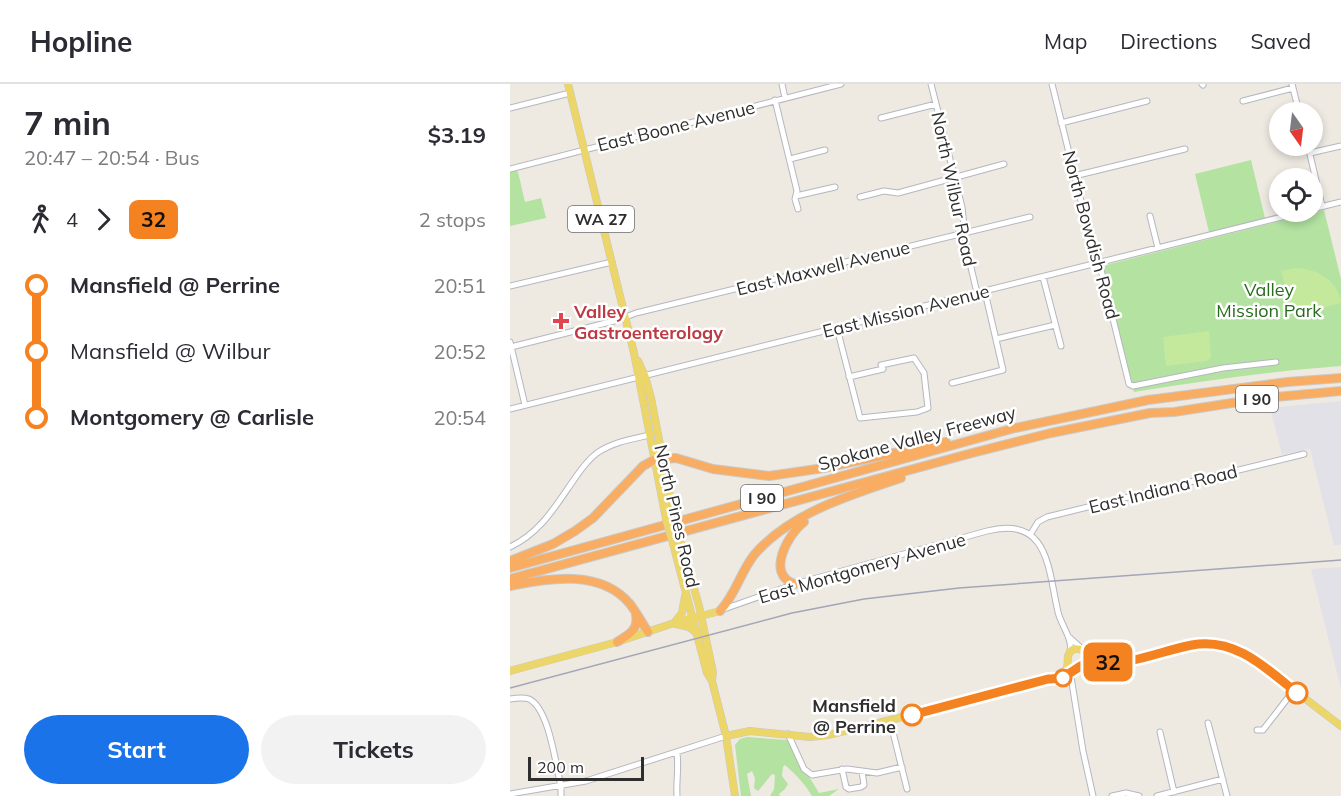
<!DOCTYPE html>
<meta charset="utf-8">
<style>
:root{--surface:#fff;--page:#f2f2f3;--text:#2b2b33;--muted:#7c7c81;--line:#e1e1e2;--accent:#1a73e8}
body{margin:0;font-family:Mulish,sans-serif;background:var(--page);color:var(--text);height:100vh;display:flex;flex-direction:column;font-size:22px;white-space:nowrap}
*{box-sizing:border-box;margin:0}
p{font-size:20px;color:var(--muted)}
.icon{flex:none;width:33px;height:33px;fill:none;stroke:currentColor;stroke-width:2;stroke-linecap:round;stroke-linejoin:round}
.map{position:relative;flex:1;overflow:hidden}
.details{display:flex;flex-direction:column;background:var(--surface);width:510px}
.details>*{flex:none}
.badge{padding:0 12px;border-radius:9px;font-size:21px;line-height:39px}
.needle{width:39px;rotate:166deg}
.tools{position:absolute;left:759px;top:18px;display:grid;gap:12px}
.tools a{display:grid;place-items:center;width:54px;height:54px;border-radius:50%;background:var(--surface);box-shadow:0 3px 9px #0003;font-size:30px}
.scale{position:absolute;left:18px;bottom:15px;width:116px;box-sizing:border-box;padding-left:6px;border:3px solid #2e2e2e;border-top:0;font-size:16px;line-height:21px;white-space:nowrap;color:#2e2e2e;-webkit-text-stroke:4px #fff;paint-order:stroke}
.map>.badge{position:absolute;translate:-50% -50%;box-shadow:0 0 0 3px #fff}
.legs{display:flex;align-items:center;gap:9px;height:66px;padding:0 24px;font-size:20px}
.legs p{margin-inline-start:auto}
.summary{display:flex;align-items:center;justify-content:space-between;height:102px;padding:0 24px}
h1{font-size:33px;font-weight:700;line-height:45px}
.button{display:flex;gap:12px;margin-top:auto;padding:12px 24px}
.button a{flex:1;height:69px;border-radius:36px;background:var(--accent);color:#fff;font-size:24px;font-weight:700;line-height:69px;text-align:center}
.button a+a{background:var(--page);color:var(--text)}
ul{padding:0 24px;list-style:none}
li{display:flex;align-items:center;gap:21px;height:66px;font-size:22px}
li i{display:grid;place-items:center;width:9px;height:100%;margin:0 8px;background:currentColor}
li i::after{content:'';width:15px;height:15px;margin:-8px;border:4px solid;border-radius:50%;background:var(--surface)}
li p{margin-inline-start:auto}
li:first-child i{background:linear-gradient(#0000 50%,currentColor 0)}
li:last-child i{background:linear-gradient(currentColor 50%,#0000 0)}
header{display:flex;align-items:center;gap:36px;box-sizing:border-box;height:84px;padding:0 30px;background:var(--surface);border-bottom:2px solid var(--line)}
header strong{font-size:28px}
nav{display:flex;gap:33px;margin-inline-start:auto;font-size:21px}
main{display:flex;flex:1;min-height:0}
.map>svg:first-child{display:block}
</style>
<header>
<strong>Hopline</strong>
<nav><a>Map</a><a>Directions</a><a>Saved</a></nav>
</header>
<main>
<section class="details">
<div class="summary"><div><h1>7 min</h1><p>20:47 – 20:54 · Bus</p></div><b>$3.19</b></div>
<div class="legs"><svg class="icon" aria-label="walk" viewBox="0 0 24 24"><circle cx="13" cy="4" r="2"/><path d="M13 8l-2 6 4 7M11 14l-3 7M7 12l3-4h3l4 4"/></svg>4<svg class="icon" aria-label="forward" viewBox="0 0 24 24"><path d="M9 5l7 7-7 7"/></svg><b class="badge" style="background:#f58220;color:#111">32</b><p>2 stops</p></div>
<ul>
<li><i style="color:#f58220"></i><b>Mansfield @ Perrine</b><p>20:51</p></li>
<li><i style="color:#f58220"></i><span>Mansfield @ Wilbur</span><p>20:52</p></li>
<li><i style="color:#f58220"></i><b>Montgomery @ Carlisle</b><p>20:54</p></li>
</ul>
<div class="button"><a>Start</a><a>Tickets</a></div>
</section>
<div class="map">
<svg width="831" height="712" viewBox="0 0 831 712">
<rect width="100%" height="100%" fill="#eeeae2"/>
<path fill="#e3e1e8" d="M831,317V461H824L800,365L772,371L760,324Z
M831,483V605L801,485Z"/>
<path fill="#b3e2a1" d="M741,76L755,134L699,148L685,90Z
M6,87L8,88L15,118L31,114L36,134L0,142V88Z
M814,126L831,195V282C761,287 693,297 624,308L595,193L594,184L596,181Z
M237,653L277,656L309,709L329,705L319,712H302C296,701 285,690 275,681L273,683L272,692L278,700L275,705L269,710L270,712H260L264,705L265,691L262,690L248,707L244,704L245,694L242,687L237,690L241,712H231L225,661L230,655Z"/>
<path fill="#c4e99d" d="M785,184C805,184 829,196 831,219L785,231L783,230L771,187Z
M699,247L701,274L697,277L656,282L653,253Z"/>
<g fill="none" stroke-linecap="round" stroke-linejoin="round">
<defs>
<path id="minor" d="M272,0L275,14
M421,0L452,123L456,162L467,209
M542,0L585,174L591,186L619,300L623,302L713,284L766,278
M692,0L693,1
M782,0L789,28
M265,16L287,107L285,115L288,125
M733,17L783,4
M0,24L60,9
M371,34L426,20
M551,39L637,17
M798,62L812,122
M800,69L831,62
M280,75L315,66
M0,85L331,0
M564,92L675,65
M286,112L325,103
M350,113L374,107L388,109L494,80
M802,125L831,118
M640,132L648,164
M533,193L551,262
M0,202L102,178
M327,244L348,326L350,334L407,328L418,324L414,289L404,274L371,281L373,285L339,293
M486,255L545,241
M0,258L15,321
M1,263L108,236L126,229L520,133
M442,299L493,286L475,208
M0,325L792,128
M520,451L528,438L537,433L794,370
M0,463C30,449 45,423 63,397C70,387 77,376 87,369C103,358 122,355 140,351
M214,525L285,500L477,447C539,431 538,485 548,528C551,541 563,555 560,567
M558,552L571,564
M562,587L561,593L573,667L583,712
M0,615C6,614 13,613 19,615C39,624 46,682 51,703V712
M380,636L397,705
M698,639L717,712
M747,646H753L784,606
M650,648L664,708
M278,650L294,685L302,691L337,685L367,689L392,683
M167,669C169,684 166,697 167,712
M332,685L336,703L339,705L351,703L354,701L352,687
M0,710L76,697L216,652
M602,712L616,709L629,712
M647,712L713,695"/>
<path id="major" d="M58,0L124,269L156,435
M128,277L135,292L141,314L164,433
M170,455L189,522L203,588L202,597L216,652L225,712
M162,456L197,589L202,597
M164,539L172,529L175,512
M166,540L179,543L188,550
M0,587L107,558L164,539L210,527
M540,595C557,596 566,582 581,578C593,574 606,579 618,577C666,569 694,546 742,574L831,642
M216,652L240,647L300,653L318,651L463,616C492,604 529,603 556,586C559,580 557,577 558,572C563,555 583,573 592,577"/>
<path id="highway" d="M0,477L43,460L65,447L83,434L133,382L144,376L166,374L203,385L259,392L314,384L436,358
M0,484L505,344L638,316L777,298L831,294
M0,495L462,369L541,349L640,329L664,328L754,314L831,307
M285,500C255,491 278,450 294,438
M0,502C39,494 91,485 120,520C127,529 132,539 138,548
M210,527C226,510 230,489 244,471C280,429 340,411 391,394
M107,558C118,551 129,546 126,531"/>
</defs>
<use href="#minor" stroke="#b5b7c0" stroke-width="7"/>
<use href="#major" stroke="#c9c9c9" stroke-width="8"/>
<use href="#highway" stroke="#c9c9c9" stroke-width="10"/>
<use href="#minor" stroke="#fff" stroke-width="5"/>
<use href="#major" stroke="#ecd669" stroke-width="7"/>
<use href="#highway" stroke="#f8ad62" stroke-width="8"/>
<path stroke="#a4a5b7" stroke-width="1.5" d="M0,604L282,529L354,515L449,504L831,476"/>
<defs>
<path id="major-bridge" d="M164,433L170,455
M156,435L162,456"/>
</defs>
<use href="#major-bridge" stroke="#c9c9c9" stroke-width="8" stroke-linecap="butt"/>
<use href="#major-bridge" stroke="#ecd669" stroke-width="7"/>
</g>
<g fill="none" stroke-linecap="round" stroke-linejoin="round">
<defs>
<path id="line-1" d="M402,631L538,595C559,596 565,581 583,577C595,575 607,579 619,577C640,573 661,565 682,561C725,553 756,584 787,609"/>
</defs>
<use href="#line-1" stroke="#fff" stroke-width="14"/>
<use href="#line-1" stroke="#f58220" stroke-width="9"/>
</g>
<path fill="#e0444e" stroke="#fff" stroke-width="2" d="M48 228h6v6h6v6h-6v6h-6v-6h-6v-6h6z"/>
<g fill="#fff" stroke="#f58220" stroke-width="3">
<circle cx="553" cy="594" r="8"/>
<circle cx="787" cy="609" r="10"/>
<circle cx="402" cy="631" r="10"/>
</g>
<g text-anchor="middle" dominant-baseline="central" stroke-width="5" stroke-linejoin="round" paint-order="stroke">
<g fill="#fff" stroke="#6d6d6d" stroke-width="1.5">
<rect x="58" y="122" width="66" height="26" rx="4.5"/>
<rect x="726" y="302" width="42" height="26" rx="4.5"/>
<rect x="231" y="401" width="42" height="26" rx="4.5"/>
</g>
<g font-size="16" font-weight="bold" fill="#2e2e2e">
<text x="91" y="135">WA 27</text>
<text x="747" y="315">I 90</text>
<text x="252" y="414">I 90</text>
</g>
<g font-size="18" fill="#2e2e2e" stroke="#fff">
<text transform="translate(166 42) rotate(-14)">East Boone Avenue</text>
<text transform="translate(444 105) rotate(78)">North Wilbur Road</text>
<text transform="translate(581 151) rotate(75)">North Bowdish Road</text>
<text transform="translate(313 184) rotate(-14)">East Maxwell Avenue</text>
<text transform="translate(396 227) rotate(-14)">East Mission Avenue</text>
<text transform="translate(407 354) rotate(-15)">Spokane Valley Freeway</text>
<text transform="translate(653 405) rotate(-14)">East Indiana Road</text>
<text transform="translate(167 432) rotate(77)">North Pines Road</text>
<text transform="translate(352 484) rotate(-16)">East Montgomery Avenue</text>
</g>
<g font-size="18" fill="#296b1e" stroke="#fff">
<text x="759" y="205">Valley<tspan x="759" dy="21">Mission Park</tspan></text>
</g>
<g font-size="18" font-weight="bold" fill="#be3a42" stroke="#fff" text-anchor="start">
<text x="64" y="227">Valley<tspan x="64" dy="21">Gastroenterology</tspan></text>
</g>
<g font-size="18" font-weight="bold" fill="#2e2e2e" stroke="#fff" text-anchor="end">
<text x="386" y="621">Mansfield<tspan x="386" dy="21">@ Perrine</tspan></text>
</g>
</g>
</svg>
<div class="tools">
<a><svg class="needle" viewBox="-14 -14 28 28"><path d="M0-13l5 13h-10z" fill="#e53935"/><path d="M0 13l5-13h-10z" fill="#7c7c81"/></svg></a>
<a><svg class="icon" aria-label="locate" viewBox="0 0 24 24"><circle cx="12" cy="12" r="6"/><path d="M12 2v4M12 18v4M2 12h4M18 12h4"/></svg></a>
</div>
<div class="scale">200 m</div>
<b class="badge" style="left:598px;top:578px;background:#f58220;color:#111">32</b>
</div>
</main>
